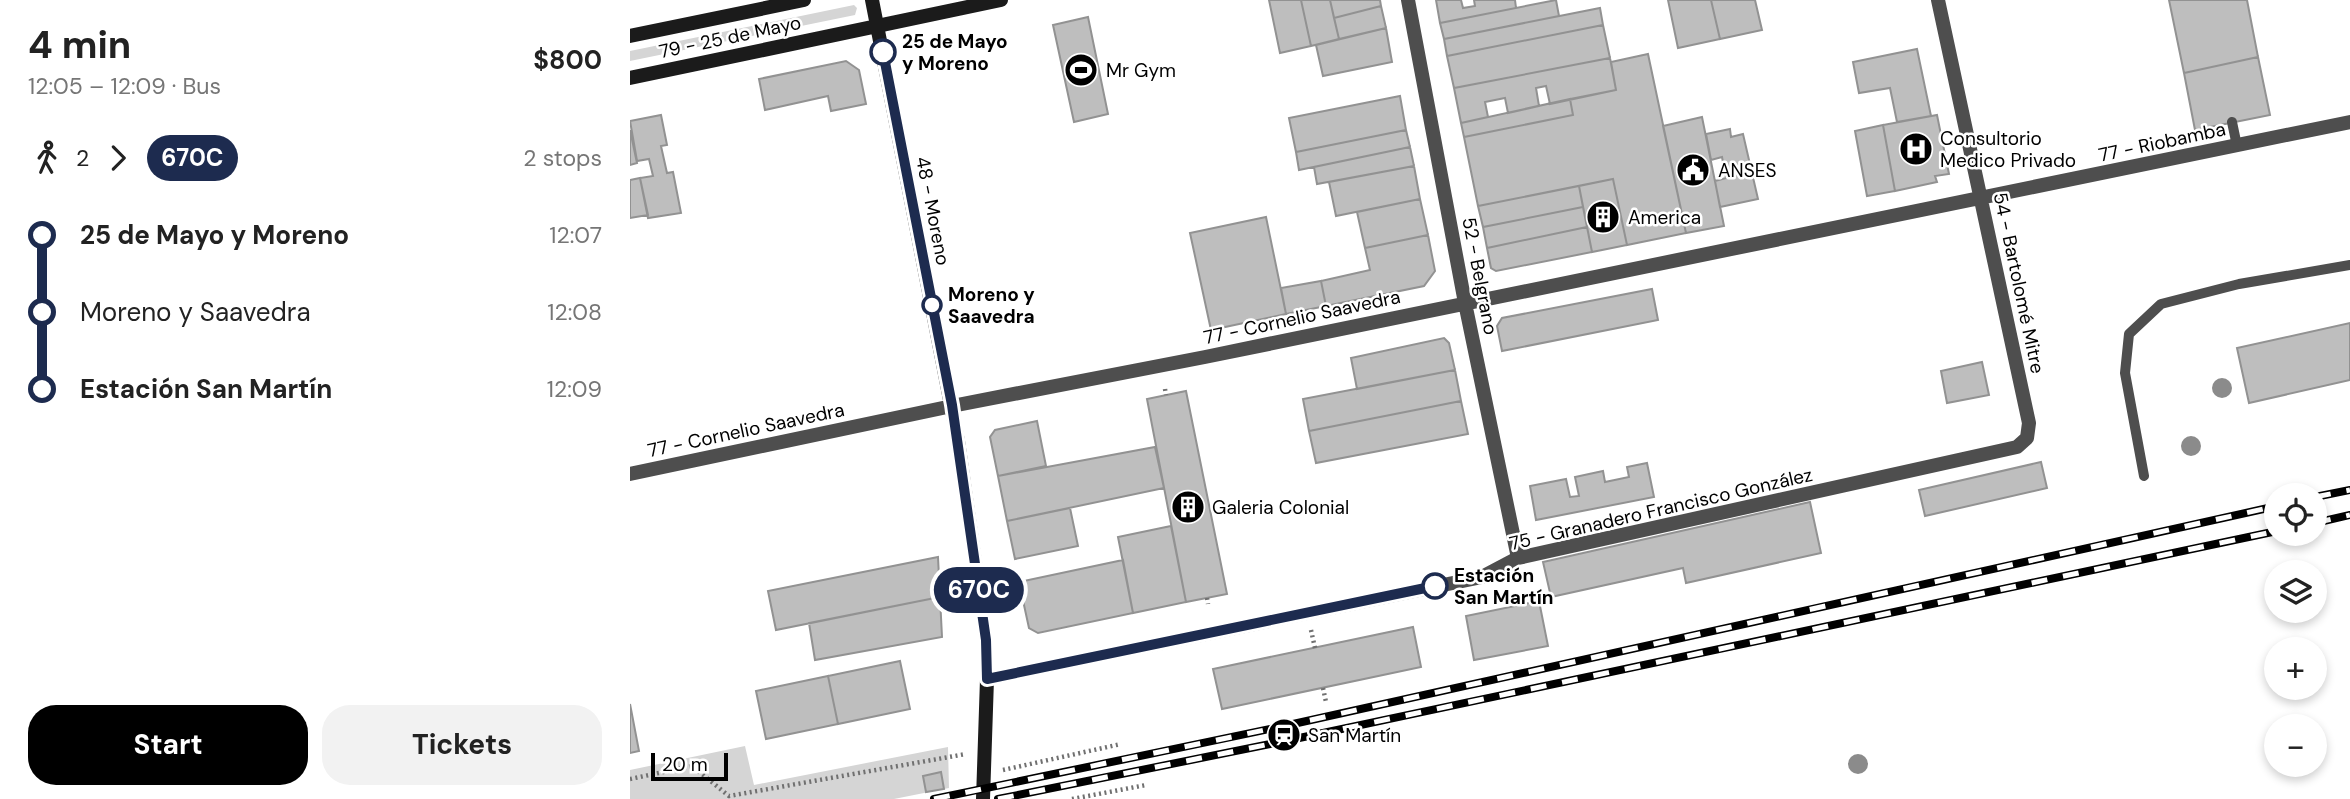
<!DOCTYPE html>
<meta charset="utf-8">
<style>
:root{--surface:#fff;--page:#f2f2f2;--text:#222;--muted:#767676;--accent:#000}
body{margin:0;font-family:"DM Sans",sans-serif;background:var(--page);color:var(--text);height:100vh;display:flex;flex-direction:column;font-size:26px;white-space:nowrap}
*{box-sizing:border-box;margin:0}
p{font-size:23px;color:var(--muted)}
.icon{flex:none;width:38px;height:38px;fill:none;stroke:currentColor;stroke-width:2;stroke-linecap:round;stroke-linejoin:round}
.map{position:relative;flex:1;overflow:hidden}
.drawer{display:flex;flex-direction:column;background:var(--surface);width:630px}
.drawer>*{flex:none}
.badge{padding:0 14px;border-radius:23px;font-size:24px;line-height:46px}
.fabs{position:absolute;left:1634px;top:483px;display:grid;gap:14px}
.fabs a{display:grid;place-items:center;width:63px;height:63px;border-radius:50%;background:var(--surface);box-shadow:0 4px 10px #0003;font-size:35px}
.scale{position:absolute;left:21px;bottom:18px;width:77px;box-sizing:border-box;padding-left:7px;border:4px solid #000;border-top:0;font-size:19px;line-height:24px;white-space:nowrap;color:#000;-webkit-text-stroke:5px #fff;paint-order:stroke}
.map>.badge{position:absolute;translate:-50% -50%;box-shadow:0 0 0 4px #fff}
.legs{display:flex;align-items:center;gap:10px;height:77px;padding:0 28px;font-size:23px}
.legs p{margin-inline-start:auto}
.head{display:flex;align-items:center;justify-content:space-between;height:119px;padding:0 28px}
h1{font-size:38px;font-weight:700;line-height:52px}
.primary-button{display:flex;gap:14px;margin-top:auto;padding:14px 28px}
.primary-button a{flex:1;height:80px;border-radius:28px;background:var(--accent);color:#fff;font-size:28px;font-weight:700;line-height:80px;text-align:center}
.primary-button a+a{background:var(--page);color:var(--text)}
ul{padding:0 28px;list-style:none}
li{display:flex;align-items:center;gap:24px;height:77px;font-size:26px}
li i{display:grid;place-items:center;width:10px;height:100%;margin:0 9px;background:currentColor}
li i::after{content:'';width:18px;height:18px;margin:-9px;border:5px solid;border-radius:50%;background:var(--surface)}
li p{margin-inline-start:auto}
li:first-child i{background:linear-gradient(#0000 50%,currentColor 0)}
li:last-child i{background:linear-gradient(currentColor 50%,#0000 0)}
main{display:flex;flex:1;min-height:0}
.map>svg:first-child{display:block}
</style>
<main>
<section class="drawer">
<div class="head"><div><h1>4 min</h1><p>12:05 – 12:09 · Bus</p></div><b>$800</b></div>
<div class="legs"><svg class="icon" aria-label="walk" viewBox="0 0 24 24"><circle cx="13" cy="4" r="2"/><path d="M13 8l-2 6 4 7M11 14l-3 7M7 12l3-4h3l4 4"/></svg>2<svg class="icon" aria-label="forward" viewBox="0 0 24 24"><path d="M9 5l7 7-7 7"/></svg><b class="badge" style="background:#1d2b4f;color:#fff">670C</b><p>2 stops</p></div>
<ul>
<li><i style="color:#1d2b4f"></i><b>25 de Mayo y Moreno</b><p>12:07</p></li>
<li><i style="color:#1d2b4f"></i><span>Moreno y Saavedra</span><p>12:08</p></li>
<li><i style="color:#1d2b4f"></i><b>Estación San Martín</b><p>12:09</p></li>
</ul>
<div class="primary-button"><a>Start</a><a>Tickets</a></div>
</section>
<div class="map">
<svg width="1720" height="799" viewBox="0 0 1720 799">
<rect width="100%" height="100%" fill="#fff"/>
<path fill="#d5d5d5" d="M224,5L227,8L225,15L0,61V51Z
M115,746L124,785L318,747L319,788L264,799H0V770Z"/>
<path fill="#bebebe" stroke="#929292" stroke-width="2" d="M639,0H671L681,46L650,53Z
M671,0H700L709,39L681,46Z
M700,0H750L751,6L704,18Z
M806,0H831L833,8L845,6L844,0H885L886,8L810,23Z
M926,0L929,16L814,39L810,23Z
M1038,0H1081L1090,39L1048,48Z
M1081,0H1125L1132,30L1090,39Z
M1539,0H1617L1628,57L1554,73Z
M751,6L756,28L709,39L704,18Z
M970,8L973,25L817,56L814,39Z
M458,17L478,114L444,122L423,25Z
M973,25L980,58L824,88L817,56Z
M756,28L762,62L693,76L686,45Z
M1287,49L1301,116L1267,122L1260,88L1229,93L1223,62Z
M1018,54L1056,233L997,245L983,179L848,206L834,137L943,115L940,99L986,90L981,62Z
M1628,57L1640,115L1565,130L1554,73Z
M980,58L986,90L920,104L916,86L906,88L909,106L878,113L875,98L855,102L858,117L831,123L824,88Z
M216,61L229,70L236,104L201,111L198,96L135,110L129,79Z
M770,96L776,130L666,152L659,118Z
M940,99L943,115L834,137L831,123Z
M31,115L37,145L31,146L37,173L43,172L51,213L18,218L10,178L23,176L19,159L7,161L0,121Z
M1307,115L1319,174L1305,176L1307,182L1265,191L1253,125Z
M1072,117L1094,226L1056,233L1033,126Z
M1253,125L1265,191L1237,196L1225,131Z
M1100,129L1101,137L1113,134L1128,199L1090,207L1085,181L1096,178L1092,157L1081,160L1076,134Z
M0,130L7,163L0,165Z
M776,130L780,147L669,170L666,152Z
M780,147L784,166L687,184L684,167Z
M784,166L790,199L706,216L699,182Z
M10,178L18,215L0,218V180Z
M983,179L997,245L962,252L949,186Z
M949,186L953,207L853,227L848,206Z
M790,199L798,235L735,248L727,212Z
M953,207L957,227L857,248L853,227Z
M636,217L656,314L581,330L560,233Z
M957,227L962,252L866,271L861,268L857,248Z
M798,235L805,271L794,286L696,306L691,281L740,270L735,248Z
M691,281L696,306L656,314L651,288Z
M1022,289L1028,320L872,351L867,326L872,318Z
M1720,323V380L1619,403L1607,348Z
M814,338L819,343L825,370L727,389L721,358Z
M1352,362L1359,395L1317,403L1311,371Z
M825,370L831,401L679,431L673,399Z
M556,391L597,594L556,602L517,399Z
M831,401L838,434L686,463L679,431Z
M407,421L416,466L368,476L360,437L365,430Z
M525,447L534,488L377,521L368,476Z
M1411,462L1417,488L1295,516L1289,490Z
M1017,463L1024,497L906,520L900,486L936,479L940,497L949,496L945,477L973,471L975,482L999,477L997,467Z
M1180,502L1191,553L1056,583L1053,568L921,597L913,562Z
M440,508L448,546L385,559L377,521Z
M541,526L556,602L503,613L488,537Z
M308,557L310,597L146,630L138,591Z
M493,560L503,613L408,633L399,628L389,582Z
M310,597L312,637L185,660L179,623Z
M909,601L918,646L844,660L836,616Z
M783,627L791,667L592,709L583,669Z
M270,661L280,709L208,724L198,676Z
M198,676L208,724L136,739L126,691Z
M0,704L9,751L0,753Z
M311,772L314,789L296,792L293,776Z"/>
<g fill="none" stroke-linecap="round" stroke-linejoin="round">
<path stroke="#707070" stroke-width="4.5" stroke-dasharray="2 3.5" stroke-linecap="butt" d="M535,389L536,395
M577,598L578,604
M681,630L685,648
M693,688L696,702
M373,770L491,744
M0,779L62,766L99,796L336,754
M442,799L516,785"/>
<path stroke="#4e4e4e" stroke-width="10" d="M1602,122L1607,146
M1514,476L1495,373L1499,334L1531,304L1609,284L1720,265"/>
<path stroke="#4e4e4e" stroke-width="14" d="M778,0L835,303L888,558
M0,474L322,406L575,357L1720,122
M357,679L852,577L888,558L1387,447L1397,438L1399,423L1308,0"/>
<path stroke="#1b1b1b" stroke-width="14" d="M242,0L328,441L356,640L357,679L353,799
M0,36L174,0
M0,78L371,0"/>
<defs>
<path id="rail" d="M1685,497L1720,490
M1685,523L1720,515
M304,799L654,726L1647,506
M368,799L655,741L1647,531"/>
</defs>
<use href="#rail" stroke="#000" stroke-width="8"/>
<use href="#rail" stroke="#fff" stroke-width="5" stroke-dasharray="16" stroke-linecap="butt"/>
</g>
<g fill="#8b8b8b">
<circle cx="1592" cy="388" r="10"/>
<circle cx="1561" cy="446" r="10"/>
<circle cx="1228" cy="764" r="10"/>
</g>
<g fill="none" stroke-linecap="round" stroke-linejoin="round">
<defs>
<path id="line-1" d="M253,52L322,405L356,640L357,679L805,586"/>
</defs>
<use href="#line-1" stroke="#fff" stroke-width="16"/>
<use href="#line-1" stroke="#1d2b4f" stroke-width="10"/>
</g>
<defs>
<symbol id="stadium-disc" viewBox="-11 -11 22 22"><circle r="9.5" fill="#000" stroke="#fff"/><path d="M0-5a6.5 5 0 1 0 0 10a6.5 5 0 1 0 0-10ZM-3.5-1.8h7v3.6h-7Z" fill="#fff"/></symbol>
<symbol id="hospital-disc" viewBox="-11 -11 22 22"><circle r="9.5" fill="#000" stroke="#fff"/><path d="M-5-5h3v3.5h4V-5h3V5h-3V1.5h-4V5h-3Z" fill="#fff"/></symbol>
<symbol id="civic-disc" viewBox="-11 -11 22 22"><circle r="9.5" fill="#000" stroke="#fff"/><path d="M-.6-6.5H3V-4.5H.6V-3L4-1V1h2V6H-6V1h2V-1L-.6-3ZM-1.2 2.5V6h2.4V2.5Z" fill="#fff"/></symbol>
<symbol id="building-disc" viewBox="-11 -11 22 22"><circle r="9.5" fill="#000" stroke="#fff"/><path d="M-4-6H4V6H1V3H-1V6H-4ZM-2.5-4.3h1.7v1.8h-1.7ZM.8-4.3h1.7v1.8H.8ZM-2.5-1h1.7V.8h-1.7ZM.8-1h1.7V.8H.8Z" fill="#fff"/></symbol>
<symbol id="station-disc" viewBox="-11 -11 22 22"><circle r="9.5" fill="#000" stroke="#fff"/><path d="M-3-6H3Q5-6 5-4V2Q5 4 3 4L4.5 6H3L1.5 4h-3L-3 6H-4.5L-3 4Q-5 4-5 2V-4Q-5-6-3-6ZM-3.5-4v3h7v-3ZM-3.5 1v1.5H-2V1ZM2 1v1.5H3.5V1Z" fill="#fff"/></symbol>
</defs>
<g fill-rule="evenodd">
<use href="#stadium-disc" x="432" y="51" width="38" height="38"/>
<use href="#hospital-disc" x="1267" y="130" width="38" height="38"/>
<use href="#civic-disc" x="1044" y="151" width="38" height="38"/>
<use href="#building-disc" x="954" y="198" width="38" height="38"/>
<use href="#building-disc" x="539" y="488" width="38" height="38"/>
<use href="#station-disc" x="635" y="716" width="38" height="38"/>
</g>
<g fill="#fff" stroke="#1d2b4f" stroke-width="3.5">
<circle cx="253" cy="52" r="12"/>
<circle cx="302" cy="305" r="9"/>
<circle cx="805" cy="586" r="12"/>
</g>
<g text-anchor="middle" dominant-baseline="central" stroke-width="5" stroke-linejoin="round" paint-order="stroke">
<g font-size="19" fill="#000" stroke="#fff">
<text transform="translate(100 37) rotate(-12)">79 - 25 de Mayo</text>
<text transform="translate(1532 142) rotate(-12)">77 - Riobamba</text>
<text transform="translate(303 211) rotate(79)">48 - Moreno</text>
<text transform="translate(850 276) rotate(79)">52 - Belgrano</text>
<text transform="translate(1389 283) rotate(78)">54 - Bartolomé Mitre</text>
<text transform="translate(672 317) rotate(-12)">77 - Cornelio Saavedra</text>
<text transform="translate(116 430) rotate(-12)">77 - Cornelio Saavedra</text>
<text transform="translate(1031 509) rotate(-13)">75 - Granadero Francisco González</text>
</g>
<g font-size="19" font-weight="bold" fill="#000" stroke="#fff" text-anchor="start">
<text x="272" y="41">25 de Mayo<tspan x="272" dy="22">y Moreno</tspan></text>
<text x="318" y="294">Moreno y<tspan x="318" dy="22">Saavedra</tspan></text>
<text x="824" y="575">Estación<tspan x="824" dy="22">San Martín</tspan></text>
</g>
<g font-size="19" fill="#000" stroke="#fff" text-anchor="start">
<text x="476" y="70">Mr Gym</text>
<text x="1310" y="138">Consultorio<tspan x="1310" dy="22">Medico Privado</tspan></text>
<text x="1088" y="170">ANSES</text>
<text x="998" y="217">America</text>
<text x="582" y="507">Galeria Colonial</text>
<text x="678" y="735">San Martín</text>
</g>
</g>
</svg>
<div class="fabs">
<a><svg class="icon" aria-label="locate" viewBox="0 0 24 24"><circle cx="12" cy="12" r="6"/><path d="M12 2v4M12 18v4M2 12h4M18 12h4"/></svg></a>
<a><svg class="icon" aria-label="layers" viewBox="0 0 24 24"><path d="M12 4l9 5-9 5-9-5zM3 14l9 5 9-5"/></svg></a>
<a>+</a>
<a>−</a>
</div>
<div class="scale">20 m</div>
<b class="badge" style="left:349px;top:590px;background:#1d2b4f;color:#fff">670C</b>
</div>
</main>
